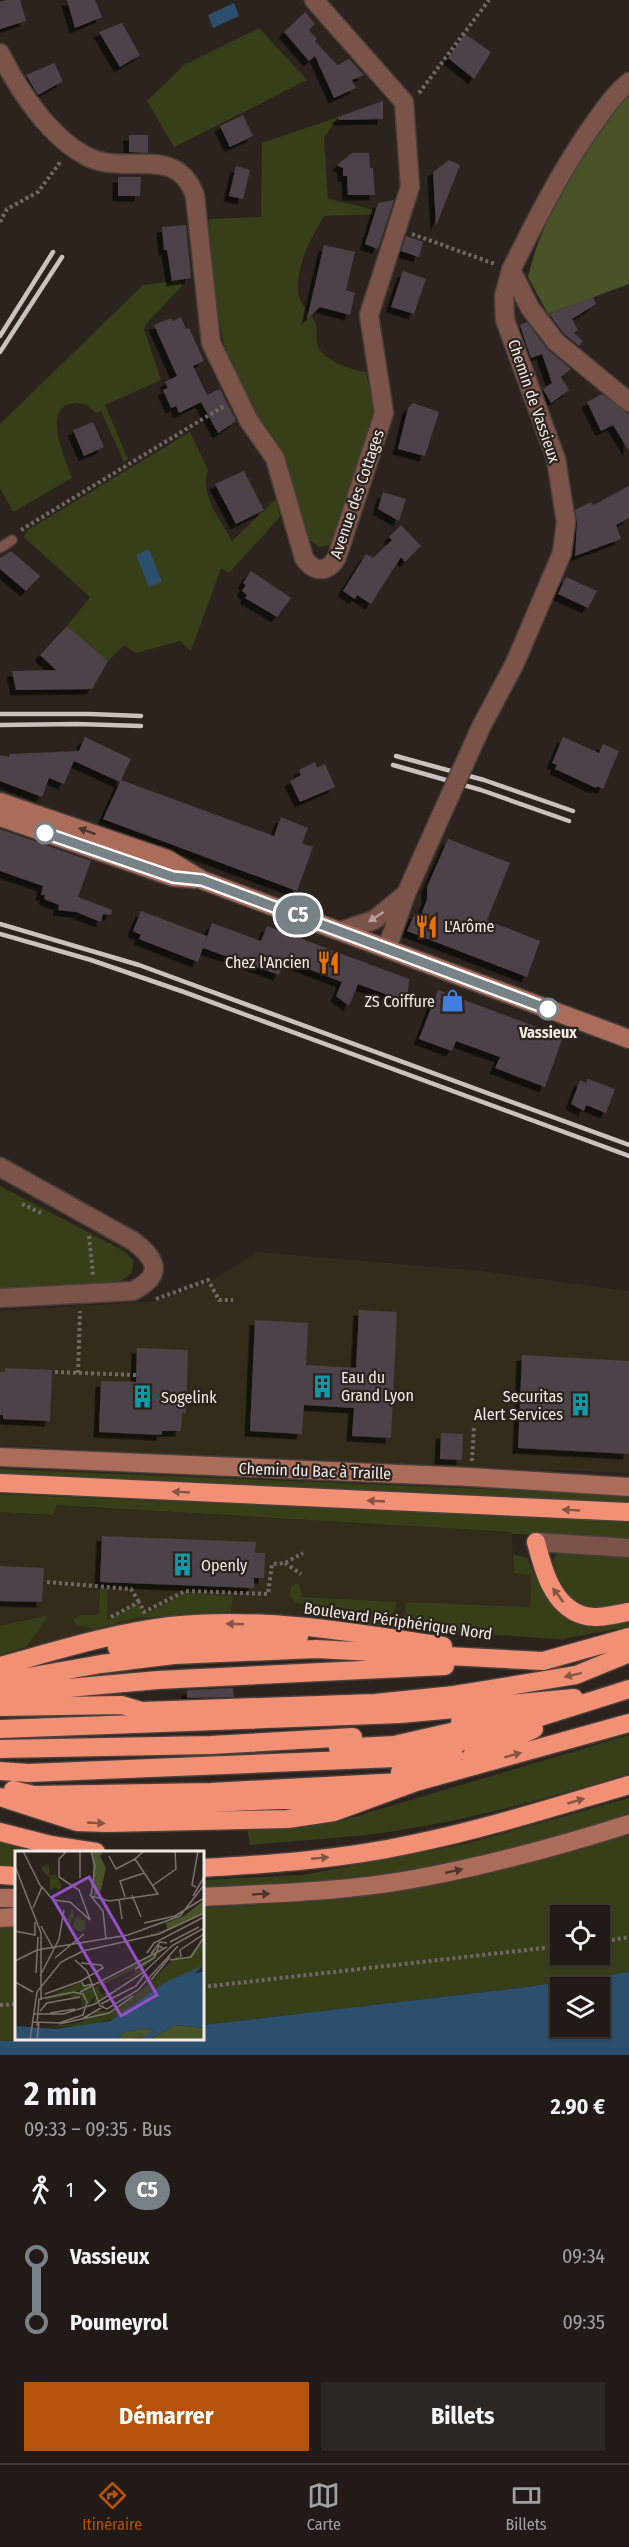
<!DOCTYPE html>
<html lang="fr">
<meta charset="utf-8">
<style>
:root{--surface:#211a16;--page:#2d2723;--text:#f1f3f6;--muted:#a2a1a1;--line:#3e3835;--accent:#b45309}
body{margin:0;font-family:"Fira Sans Condensed",sans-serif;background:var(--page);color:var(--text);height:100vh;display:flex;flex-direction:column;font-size:22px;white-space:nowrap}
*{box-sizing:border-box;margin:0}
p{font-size:20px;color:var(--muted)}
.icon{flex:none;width:33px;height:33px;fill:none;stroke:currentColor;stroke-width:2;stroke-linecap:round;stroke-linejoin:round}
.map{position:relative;height:2055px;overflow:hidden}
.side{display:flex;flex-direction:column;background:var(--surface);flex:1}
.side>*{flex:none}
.badge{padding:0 12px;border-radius:20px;font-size:21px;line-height:39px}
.tools{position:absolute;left:550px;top:1905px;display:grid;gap:12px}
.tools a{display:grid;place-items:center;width:60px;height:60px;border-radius:0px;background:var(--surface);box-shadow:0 2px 4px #0004,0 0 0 2px var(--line);font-size:30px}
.map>.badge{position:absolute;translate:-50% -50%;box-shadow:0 0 0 3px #fff}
.legs{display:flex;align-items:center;gap:9px;height:66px;padding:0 24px;font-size:20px}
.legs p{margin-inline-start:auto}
.headline{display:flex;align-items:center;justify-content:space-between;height:102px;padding:0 24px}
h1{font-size:33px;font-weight:700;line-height:45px}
.primary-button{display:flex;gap:12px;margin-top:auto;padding:12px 24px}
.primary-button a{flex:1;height:69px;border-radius:0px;background:var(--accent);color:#fff;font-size:24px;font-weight:700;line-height:69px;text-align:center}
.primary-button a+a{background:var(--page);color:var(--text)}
ul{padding:0 24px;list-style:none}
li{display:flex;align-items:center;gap:21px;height:66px;font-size:22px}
li i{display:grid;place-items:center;width:9px;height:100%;margin:0 8px;background:currentColor}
li i::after{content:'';width:15px;height:15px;margin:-8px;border:4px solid;border-radius:50%;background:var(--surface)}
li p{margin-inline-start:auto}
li:first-child i{background:linear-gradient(#0000 50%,currentColor 0)}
li:last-child i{background:linear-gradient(currentColor 50%,#0000 0)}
.tabs{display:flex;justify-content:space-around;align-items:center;height:84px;border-top:2px solid var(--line);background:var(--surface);font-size:16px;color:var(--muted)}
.tabs a{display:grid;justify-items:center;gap:3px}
.tabs .selected{color:var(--accent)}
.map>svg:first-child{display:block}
</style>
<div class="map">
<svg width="629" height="2055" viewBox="0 0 629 2055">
<defs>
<filter id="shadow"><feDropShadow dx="-5.5" dy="5.5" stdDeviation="0" flood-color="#0009"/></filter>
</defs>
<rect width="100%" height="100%" fill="#2c231e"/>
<path fill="#332c1b" d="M257,1252L481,1271L629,1291V1473L198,1457L0,1445V1311L157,1301L208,1283Z
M57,1505L512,1532L513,1570H533L541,1587L570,1617L565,1640L409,1630L322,1617L231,1612L184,1613V1615L132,1622L26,1647L48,1615L0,1626V1512L53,1515Z"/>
<path fill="#363f18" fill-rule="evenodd" d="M259,28L307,80L174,147L147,101L184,65Z
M338,117L324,138L328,199L364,207L382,214L324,216C311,239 298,260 298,288C298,303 307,309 314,320C319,329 315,339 318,347C322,359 355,372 366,372L374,409L342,516L330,545L320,547L309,540L281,450L260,420L226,353L213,291L209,219L261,217L262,143Z
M180,280L182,286L146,324L144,329L161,380L105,405L128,459L124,462L101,411L95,413C89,406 83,402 74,403C40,407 66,460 72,478L13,512L0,488V424L143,285Z
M190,432L208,470C200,496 220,519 232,541L276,499L280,517L229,573L221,568L191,651L180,641L136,653L124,645L108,661L67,626L90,597L24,537L28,530Z
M0,1186L124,1251L134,1261L131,1274L118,1283L0,1288Z
M0,1469L629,1495V1503L22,1475L0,1473Z
M0,1494L629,1521V1540L594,1536L512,1534L511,1532L57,1505L53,1515L0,1512Z
M558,1552L629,1555V1605C604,1610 577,1613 560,1589C556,1583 554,1571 551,1563Z
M513,1554L527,1558C537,1581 552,1621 582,1622C598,1622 614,1619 629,1618V1627L562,1639L397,1628L405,1615L406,1602L530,1607L531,1575L514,1573Z
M295,1584H299L302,1597L397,1602C394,1614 387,1623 374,1627L295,1602L290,1596L291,1587Z
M100,1589H108L107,1620L137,1604L144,1615L185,1593L233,1596L231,1612L135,1618L95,1629L77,1625L73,1620L81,1615H99Z
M49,1615L26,1647L0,1655V1626Z
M629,1735V1774C554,1796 478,1818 401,1830C351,1838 300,1840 250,1845L247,1829L340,1821Z
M629,1798V1816L500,1855L360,1880L203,1889L202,1880L302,1875L465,1844Z
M629,1833V1972L526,1987L203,2025V1908L376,1894L525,1864ZM561,1916H600V1954H561Z
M0,1842L51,1852H16V1868H0Z
M16,1924V2038L38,2039L0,2041V1925Z"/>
<path fill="#485328" d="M629,96V284L548,314L528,277C543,212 583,157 621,102Z"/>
<path fill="#2b4f6d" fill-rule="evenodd" d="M234,3L239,16L213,28L208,15Z
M149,549L162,582L149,587L136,555Z
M629,1972V2055H0V2041L202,2038L203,2025L526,1987ZM561,1988H600V2026H561Z"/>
<path fill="#4d4348" filter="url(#shadow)" d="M6,0H20L26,21L0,29V2Z
M67,0H95L102,17L75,28Z
M305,12L315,24L309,30L317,39L315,41L337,65L349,59L364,75L352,80L356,88L334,98L315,56L309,61L284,32Z
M122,23L140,55L120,67L99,32Z
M465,34L491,52L474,79L448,58Z
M54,63L63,81L38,95L26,75Z
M383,101V119L339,120L338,117Z
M243,115L253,136L230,147L220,126Z
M129,135H148V153L129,152Z
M352,153H369L370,168H373L375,195H348L347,176H343V168L337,165Z
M449,160L460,165L436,226L433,172Z
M236,166L250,170L243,199L229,196Z
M118,177H141L140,196H118Z
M394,200L378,249L365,244L378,203Z
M186,225L191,278L172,281L167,250H164L162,227Z
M406,236L423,242L419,257L401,251Z
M324,245L355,252L346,290L355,293L350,315L320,307L307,319Z
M403,271L426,279L414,314L391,307Z
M593,297L596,304L572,319L578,330L574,333L583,341L579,346L564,334L549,314Z
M181,317L186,329L189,328L204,361L193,366L207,395L220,389L236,421L218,433L201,402L179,413L176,406L171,408L163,390L168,388L165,382L177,376L154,325L171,318L173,321Z
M527,322L547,349L571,369L561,377L569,390L551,403L543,389L552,383L542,354L531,358L525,341L520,325Z
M602,394L629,414V451L613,425L601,431L587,402Z
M413,403L439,412L425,456L398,449L408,408Z
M93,422L104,447L84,456L73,430Z
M244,471L264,510L236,524L215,484Z
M629,486V518L616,525L621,539L575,556L577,523L575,510L591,502L593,505Z
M383,492L406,499L399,521L378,509Z
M401,525L421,546L405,562L401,557L371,604L357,595L355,599L343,591L366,554L373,558L392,540L389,537Z
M11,551L40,576L26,591L0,569V558Z
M251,571L291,598L277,617L245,598L247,595L242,591L246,585L243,583Z
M566,577L597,591L588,608L558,594Z
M67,626L108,661L92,689L16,690L12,671L56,670L40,655Z
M85,737L131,759L121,780L274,836L281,817L308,828L302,843L313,847L297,891L103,819L120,782L74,761L64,784L49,778L42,797L0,781V755L9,757L10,754L79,751Z
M563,737L599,753L603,744L619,751L603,789L597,786L596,788L555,769L557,765L552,763Z
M315,762L317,768L325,764L335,787L300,802L290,781L301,775L299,770Z
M0,829L91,861L78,897L112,910L111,915L103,914L101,922L76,912L58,910L59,905L44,899L45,895H41L43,886L0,871Z
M448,839L510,863L487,920L540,941L527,977L407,931L415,913L421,915L427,899V887Z
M141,911L207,936L198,962L139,939L141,935L133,931Z
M212,923L261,941L267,926L409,979L407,1002L358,984L349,1006L336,996L342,982L285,960L279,975L203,948Z
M438,990L563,1037L545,1087L495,1068L500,1057L456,1041L452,1051L419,1039Z
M588,1079L615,1089L606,1113L586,1105L584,1111L571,1104L580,1080L586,1083Z
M359,1310L397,1312L391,1438L352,1436L354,1408L304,1405L302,1434L250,1431L255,1320L308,1323L306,1365L356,1368Z
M137,1348L188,1350L186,1413H182L181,1431H162V1435L99,1432L101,1381L136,1382Z
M522,1355L629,1361V1454L518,1448Z
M5,1368L52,1370L50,1421L3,1419V1415H0V1372H5Z
M441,1433L463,1434L462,1460L440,1459Z
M102,1536L256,1542L255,1553H265L264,1578H254V1588L100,1582Z
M0,1566L44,1568L42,1602L0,1601Z
M233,1688L234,1697L187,1698V1690Z"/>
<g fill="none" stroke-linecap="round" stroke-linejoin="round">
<defs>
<path id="lane" d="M0,548L12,540"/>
<path id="street" d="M0,53C19,91 50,138 88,157C126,176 177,143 195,196L211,343L249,421L275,458L304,558C314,573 328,573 337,557L384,413L369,315L410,187L404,102L314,0
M511,270C535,222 558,176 588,132C601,114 612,96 629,82
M481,727L515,663L562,553L566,522L556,459L505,320L504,296L511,270L530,308L556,342L629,402
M341,931L374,920L406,894
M387,948L406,894L439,820
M0,1167L133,1241C157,1259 164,1275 133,1291L0,1298
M536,1542L629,1548"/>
<path id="secondary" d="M0,802L167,859L202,880L629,1039
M0,817L173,877L195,879
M0,1457L471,1477L629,1487
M202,1897C271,1893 340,1892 408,1880C483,1867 556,1847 629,1824
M0,1898H16
M0,1918L16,1917"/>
<path id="highway" d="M0,1483L629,1512
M536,1542C543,1569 552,1605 582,1615C596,1620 615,1614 629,1612
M117,1648L165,1642L299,1637
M0,1666C55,1651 112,1633 170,1626C261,1616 353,1632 443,1646
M0,1682L101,1664L174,1655L316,1649L543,1661L629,1637
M0,1694L158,1680L445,1666
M0,1707L122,1705L142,1711L375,1703L454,1695L576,1675L627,1654
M460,1722L534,1709
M0,1729L400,1714L574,1698
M338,1748L394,1745L473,1727
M0,1749L211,1745L353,1737
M471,1757L534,1729
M0,1771L28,1773L395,1758L432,1751L629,1689
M400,1772L410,1771L454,1755
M13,1790L34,1795L211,1792L401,1782
M0,1797L77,1822L106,1823L288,1819L334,1812L416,1782L629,1723
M52,1806L76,1808L357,1797
M0,1832L51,1845L96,1852
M202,1868C272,1864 344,1859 412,1844C485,1829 557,1806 629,1785
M0,1875L16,1876"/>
</defs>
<use href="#lane" stroke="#483f3a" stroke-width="12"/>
<use href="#street" stroke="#483f3a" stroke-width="21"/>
<use href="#secondary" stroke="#483f3a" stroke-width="21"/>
<use href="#highway" stroke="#483f3a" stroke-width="21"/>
<path stroke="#706864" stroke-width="4" stroke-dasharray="3 3" stroke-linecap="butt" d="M419,93L489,0
M0,222L7,209L38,192L61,161
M412,234L495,264
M21,530L224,406
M22,1204L41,1213
M89,1236L93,1275
M156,1299L208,1280L219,1300H233
M55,1372L136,1375
M78,1373L80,1311
M472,1461L474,1426
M285,1563L301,1574
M47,1582L131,1589L139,1602
M111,1617L139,1602L144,1612L185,1591L268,1594L272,1564L285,1563L303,1553
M600,1942L629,1937
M202,1987L561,1946
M0,2005L16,2004"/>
<use href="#lane" stroke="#7b5348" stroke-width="9"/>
<use href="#street" stroke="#7b5348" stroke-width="18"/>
<use href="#secondary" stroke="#ab6c5a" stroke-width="18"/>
<use href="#highway" stroke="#f19074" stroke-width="18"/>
<path stroke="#c9c2be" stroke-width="4.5" d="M0,336L53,252
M0,352L62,257
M0,714H90L141,716
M0,725L77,724L141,726
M396,756L484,780L573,811
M393,765L481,790L569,821
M0,924L139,965L629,1145
M0,934L91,960L184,992L629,1156"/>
<defs>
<path id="street-bridge" d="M439,820L481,727"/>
</defs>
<use href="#street-bridge" stroke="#483f3a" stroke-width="21" stroke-linecap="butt"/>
<use href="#street-bridge" stroke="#7b5348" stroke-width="18"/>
</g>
<defs><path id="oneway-solid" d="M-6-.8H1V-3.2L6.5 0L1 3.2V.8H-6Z" transform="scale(1.5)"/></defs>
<g fill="#4c352d">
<use href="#oneway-solid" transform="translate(87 831) rotate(-160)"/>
<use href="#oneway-solid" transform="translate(454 1871) rotate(-12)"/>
<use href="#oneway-solid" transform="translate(261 1894) rotate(-3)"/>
</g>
<use fill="#b69f98" href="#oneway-solid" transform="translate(376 917) rotate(147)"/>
<g fill="#855445">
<use href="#oneway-solid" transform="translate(181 1492) rotate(-177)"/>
<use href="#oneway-solid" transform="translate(376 1501) rotate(-177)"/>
<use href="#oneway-solid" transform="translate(571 1510) rotate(-177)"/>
<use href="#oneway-solid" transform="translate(558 1595) rotate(-127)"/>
<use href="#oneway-solid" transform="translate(235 1624) rotate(-179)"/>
<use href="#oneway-solid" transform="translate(573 1675) rotate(166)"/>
<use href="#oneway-solid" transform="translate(513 1755) rotate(-15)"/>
<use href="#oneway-solid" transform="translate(576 1801) rotate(-16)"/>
<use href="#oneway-solid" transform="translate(96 1823) rotate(3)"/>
<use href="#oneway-solid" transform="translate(320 1858) rotate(-5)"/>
</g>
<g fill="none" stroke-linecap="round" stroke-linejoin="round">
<defs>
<path id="line-1" d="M45,833L173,877L202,880L548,1009"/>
</defs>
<use href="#line-1" stroke="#fff" stroke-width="14"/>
<use href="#line-1" stroke="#778186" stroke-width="9"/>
</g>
<defs>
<symbol id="restaurant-bare" viewBox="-9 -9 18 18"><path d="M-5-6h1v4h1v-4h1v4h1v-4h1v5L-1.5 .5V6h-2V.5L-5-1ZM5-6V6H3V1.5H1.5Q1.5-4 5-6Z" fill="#e8710a" stroke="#2c231e" stroke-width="2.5" paint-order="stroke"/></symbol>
<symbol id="shop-bare" viewBox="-9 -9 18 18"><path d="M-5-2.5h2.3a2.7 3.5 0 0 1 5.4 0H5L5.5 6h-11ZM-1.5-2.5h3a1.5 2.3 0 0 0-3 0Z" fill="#3f7fe0" stroke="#2c231e" stroke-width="2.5" paint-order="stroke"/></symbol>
<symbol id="building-bare" viewBox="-9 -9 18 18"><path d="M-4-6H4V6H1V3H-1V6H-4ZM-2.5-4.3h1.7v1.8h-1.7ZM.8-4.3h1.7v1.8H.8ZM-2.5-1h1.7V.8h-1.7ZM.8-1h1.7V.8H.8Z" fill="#0f9aa8" stroke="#2c231e" stroke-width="2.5" paint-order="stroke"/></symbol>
</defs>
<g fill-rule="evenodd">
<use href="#restaurant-bare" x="410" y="910" width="33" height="33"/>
<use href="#restaurant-bare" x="312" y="946" width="33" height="33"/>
<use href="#shop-bare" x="436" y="984" width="33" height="33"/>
<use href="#building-bare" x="306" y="1370" width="33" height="33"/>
<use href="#building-bare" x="126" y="1380" width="33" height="33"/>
<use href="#building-bare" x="564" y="1388" width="33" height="33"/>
<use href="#building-bare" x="166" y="1548" width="33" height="33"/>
</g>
<g fill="#fff" stroke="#778186" stroke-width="3">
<circle cx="45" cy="833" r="10"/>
<circle cx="548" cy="1009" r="10"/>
</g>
<g text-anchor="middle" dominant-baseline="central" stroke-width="4.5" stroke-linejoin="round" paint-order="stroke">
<g font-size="16" fill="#f1ebe7" stroke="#2c231e">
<text transform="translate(534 401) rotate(71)">Chemin de Vassieux</text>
<text transform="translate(357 494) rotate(-71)">Avenue des Cottages</text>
<text transform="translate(315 1471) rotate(2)">Chemin du Bac à Traille</text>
<text transform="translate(398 1621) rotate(8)">Boulevard Périphérique Nord</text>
</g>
<g font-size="16" fill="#f1ebe7" stroke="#2c231e" text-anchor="start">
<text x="444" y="926">L'Arôme</text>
<text x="310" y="962" text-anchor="end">Chez l'Ancien</text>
<text x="435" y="1001" text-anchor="end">ZS Coiffure</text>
<text x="341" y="1377">Eau du<tspan x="341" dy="18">Grand Lyon</tspan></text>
<text x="563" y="1396" text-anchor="end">Securitas<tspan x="563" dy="18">Alert Services</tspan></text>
<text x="161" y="1397">Sogelink</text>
<text x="201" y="1565">Openly</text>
</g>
<g font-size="16" font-weight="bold" fill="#f1ebe7" stroke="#2c231e">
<text x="548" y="1032">Vassieux</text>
</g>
</g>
<g transform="translate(15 1851)">
<rect width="189" height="189" fill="#2c231e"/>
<path d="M33,11L35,25L40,23L47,35L44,39L40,36L35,40V27L26,18L30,14L32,17ZM57,57L60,69L63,65L68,70L71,67L70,78L66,81L57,77L60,69L57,67L55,76L51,73ZM189,87L187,116L151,131L100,167L80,174L26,177L63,172L78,165L80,159L96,161L130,136L162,105L159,104H161L170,109ZM147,99L142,106L128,117L124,122L113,128L107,129L121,122L119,119L126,120L121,118L127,114L83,136L86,143L94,141L84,150L82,141L83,150L77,154L80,149L81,144L73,154L71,146L66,141L69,138L50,143L61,142L68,144L71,151L67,156L66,146H54L59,143L33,149L29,148L64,132L78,136L81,143L80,136Z" fill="#363f18"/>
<path d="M77,0H89L85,5L91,17L86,39L79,46ZM188,50L189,61L153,79L122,88L152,78L151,72L169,65ZM160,174L189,177V189H134ZM131,177L138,180L133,186L103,189L107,182Z" fill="#485328"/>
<path d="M189,114L179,123L189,120V177L160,174L134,189H124L138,180L131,177L107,182L103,189H0V175L40,178L95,170L151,131Z" fill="#2b4f6d"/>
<path fill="none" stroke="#7b736e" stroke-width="1.5" d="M8,0L26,36M30,0L50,1M65,0V27M76,0L80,15L76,45M94,5L101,18L120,8M0,15L26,82V149M137,35L161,18L160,0M181,36L177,34L183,0M117,44L126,66M178,45L189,26M110,46L105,30L129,22M104,48L107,68M18,57L27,36L38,49L55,51L75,69L64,39L44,26V8L52,0M129,72L160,65L189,47M26,75L38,97M0,80L20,84V71M91,88L88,60L76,45L94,50L143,43L120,8L129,0M155,91L184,76M132,102L139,92L189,66M136,103L145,91L152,92M166,106L165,99L189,83M40,107L69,83M60,109L72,120L85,155L92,158L123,139L163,95M155,109L176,106L189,86M0,110L22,99L113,84L165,65L189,34M66,112L86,114M120,118L139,107L144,95L148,97M21,122L23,86M25,125L44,88L49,59M136,129L155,106M66,130L88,117L86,114M0,131L18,141M65,141L152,96M30,143L66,130L69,135L78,133M86,153L121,135L129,124M25,160L32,152L65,146M35,162L60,158M18,163H48L80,153L129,121L158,94L189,77M67,168L89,155M18,171L47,172M44,173L94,162L118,145M22,175L24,148L59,141L68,143L72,151L68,164L44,172M15,189L22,141L46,111L68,100L144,83L189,62M22,189L24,171"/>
<path fill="#9352c7" fill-opacity="0.15" stroke="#9352c7" stroke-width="3" d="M74,26L142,144L106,165L37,46Z"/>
<rect width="189" height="189" fill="none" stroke="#f1ebe7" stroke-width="3"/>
</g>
</svg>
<div class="tools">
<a><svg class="icon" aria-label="locate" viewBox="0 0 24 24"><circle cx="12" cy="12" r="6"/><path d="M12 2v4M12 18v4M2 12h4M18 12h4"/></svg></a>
<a><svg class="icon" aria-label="layers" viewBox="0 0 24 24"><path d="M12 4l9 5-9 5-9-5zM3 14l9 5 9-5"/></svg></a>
</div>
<b class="badge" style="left:298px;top:915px;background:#778186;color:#fff">C5</b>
</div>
<section class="side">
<div class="headline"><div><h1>2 min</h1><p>09:33 – 09:35 · Bus</p></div><b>2.90 €</b></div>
<div class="legs"><svg class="icon" aria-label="walk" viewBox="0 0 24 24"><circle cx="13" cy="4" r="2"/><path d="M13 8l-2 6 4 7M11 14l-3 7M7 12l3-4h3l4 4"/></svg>1<svg class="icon" aria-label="forward" viewBox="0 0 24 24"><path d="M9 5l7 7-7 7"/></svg><b class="badge" style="background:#778186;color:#fff">C5</b></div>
<ul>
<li><i style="color:#778186"></i><b>Vassieux</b><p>09:34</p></li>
<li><i style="color:#778186"></i><b>Poumeyrol</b><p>09:35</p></li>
</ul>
<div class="primary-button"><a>Démarrer</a><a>Billets</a></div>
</section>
<nav class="tabs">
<a class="selected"><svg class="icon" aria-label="directions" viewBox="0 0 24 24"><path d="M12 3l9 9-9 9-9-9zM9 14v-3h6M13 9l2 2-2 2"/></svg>Itinéraire</a>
<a><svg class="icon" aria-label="map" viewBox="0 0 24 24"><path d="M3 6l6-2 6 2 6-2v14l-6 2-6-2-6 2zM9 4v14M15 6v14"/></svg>Carte</a>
<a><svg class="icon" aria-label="tickets" viewBox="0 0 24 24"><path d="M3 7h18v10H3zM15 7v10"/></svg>Billets</a>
</nav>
